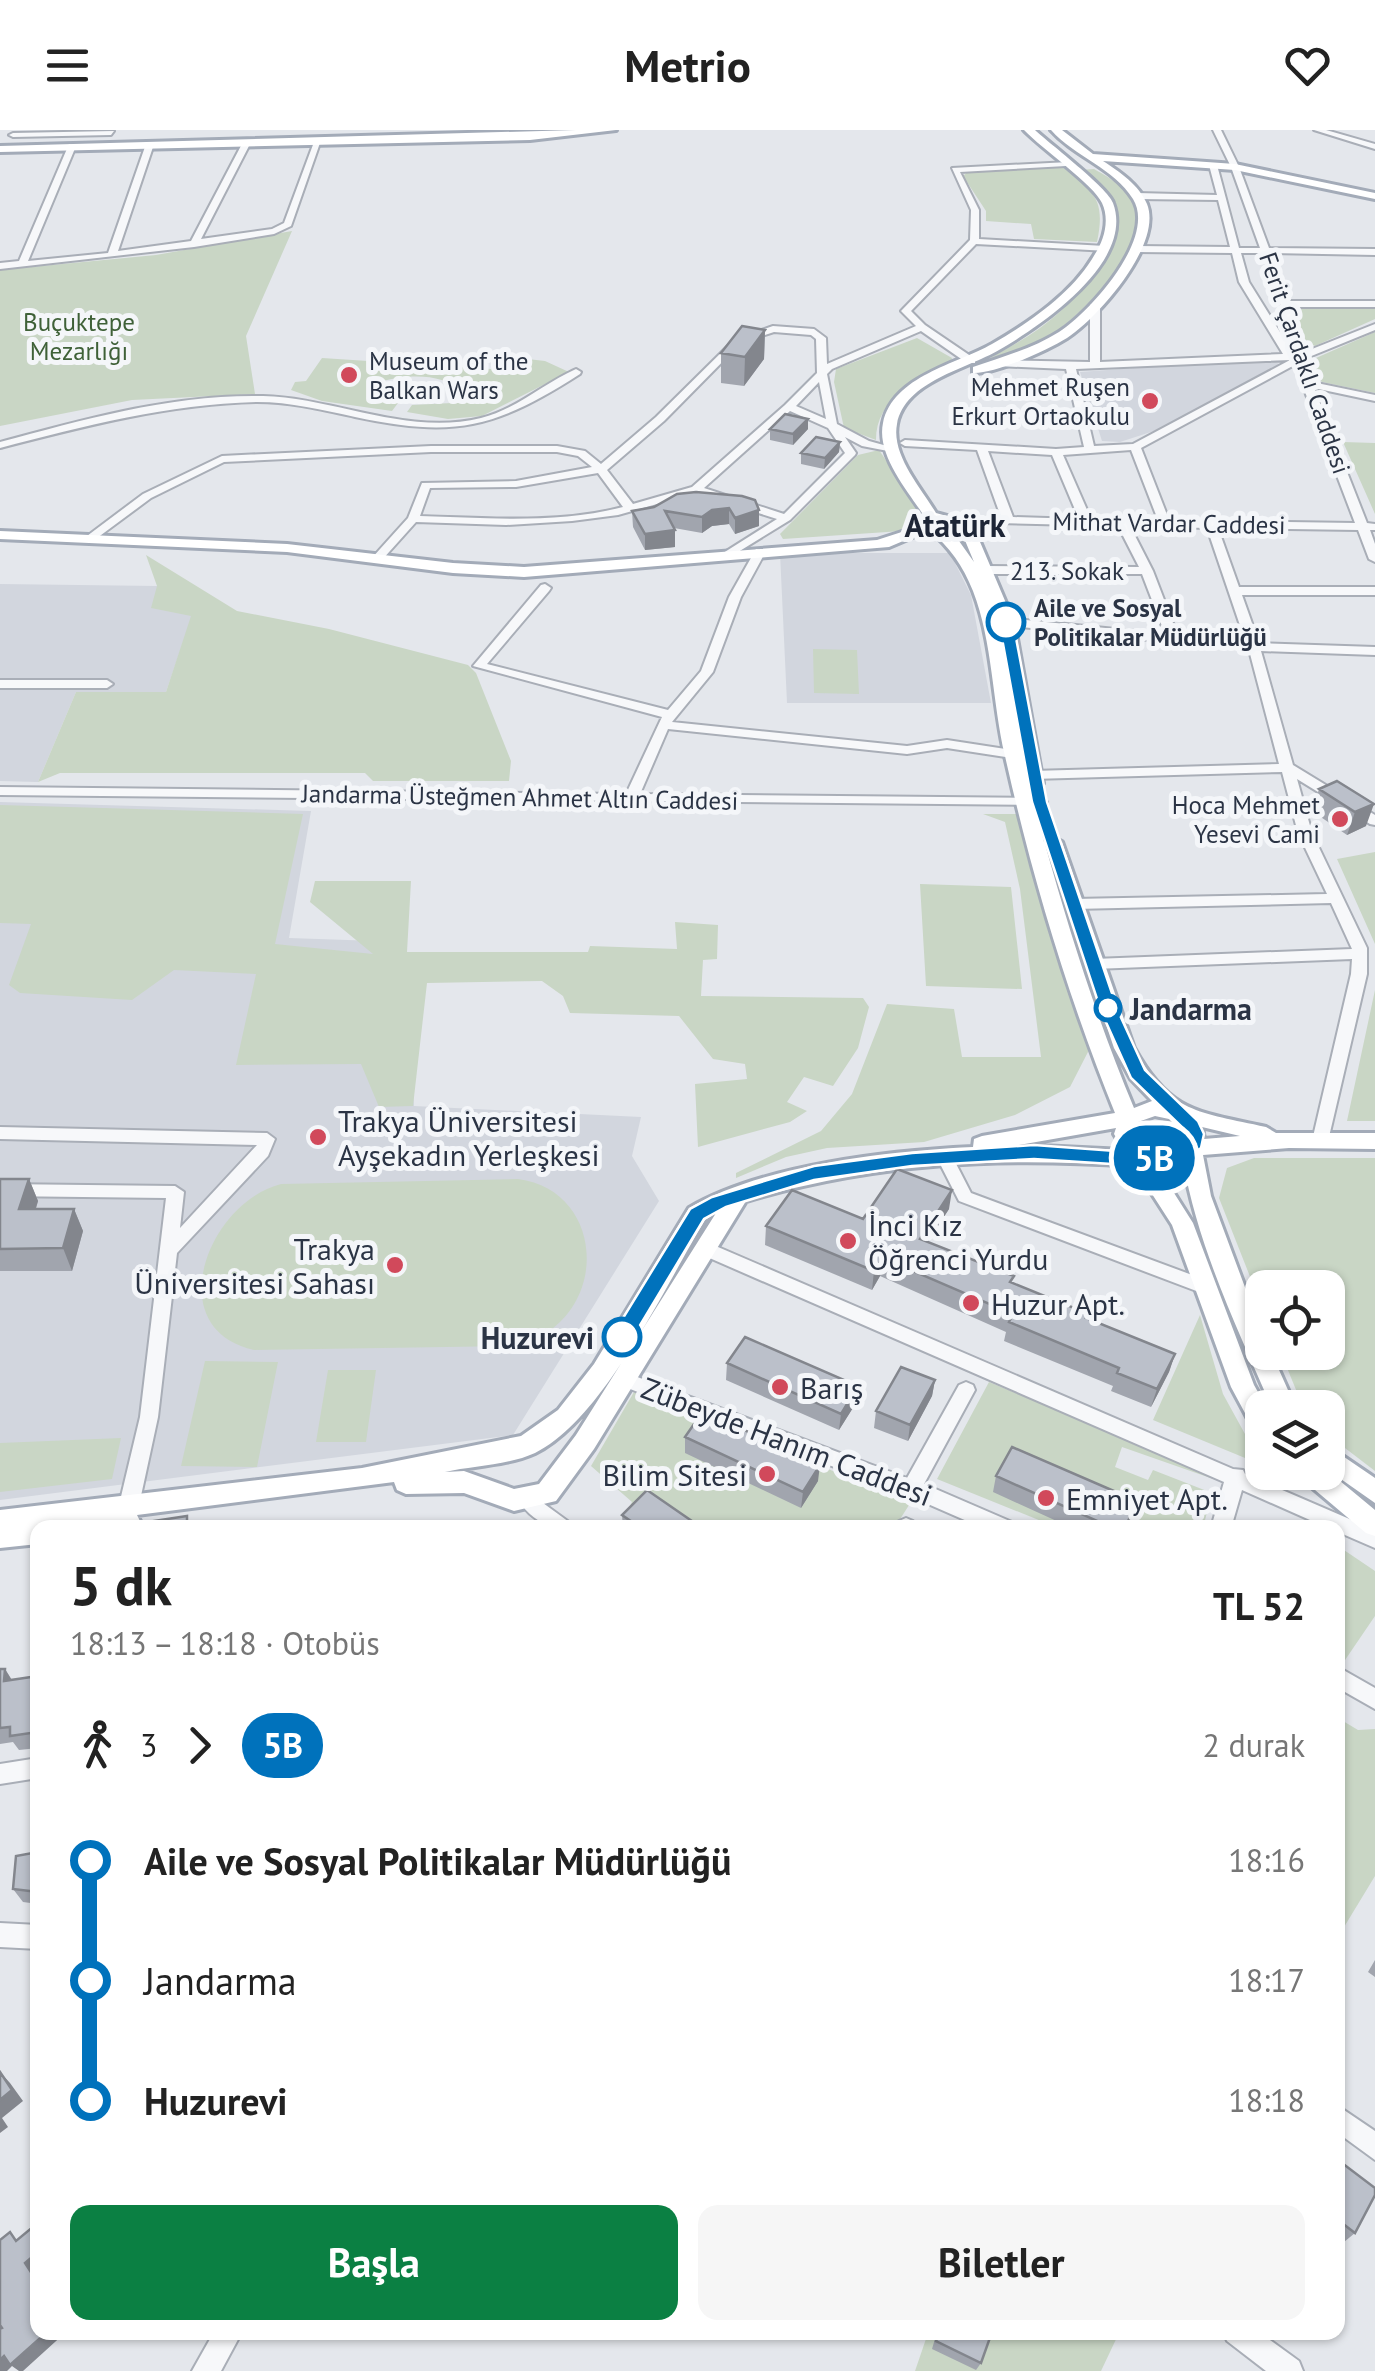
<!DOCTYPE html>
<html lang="tr">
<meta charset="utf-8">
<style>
:root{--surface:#fff;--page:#f6f6f6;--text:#222;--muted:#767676;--accent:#0b8043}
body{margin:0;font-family:"PT Sans",sans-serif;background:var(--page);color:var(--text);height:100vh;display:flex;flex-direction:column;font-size:38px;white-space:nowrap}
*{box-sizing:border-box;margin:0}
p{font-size:32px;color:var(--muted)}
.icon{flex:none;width:55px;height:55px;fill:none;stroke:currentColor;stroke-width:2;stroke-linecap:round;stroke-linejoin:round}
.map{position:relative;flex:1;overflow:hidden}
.side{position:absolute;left:30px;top:1390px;width:1315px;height:820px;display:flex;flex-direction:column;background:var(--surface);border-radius:20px;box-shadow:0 2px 8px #0004}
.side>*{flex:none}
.badge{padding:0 20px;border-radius:32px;font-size:35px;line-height:65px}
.tools{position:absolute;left:1245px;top:1140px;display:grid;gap:20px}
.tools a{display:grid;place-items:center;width:100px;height:100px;border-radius:20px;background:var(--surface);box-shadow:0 2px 8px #0004;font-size:50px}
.map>.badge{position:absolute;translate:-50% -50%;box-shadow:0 0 0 5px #fff}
.legs{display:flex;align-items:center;gap:15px;height:110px;padding:0 40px;font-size:32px}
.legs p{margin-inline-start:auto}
.head{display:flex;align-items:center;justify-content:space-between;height:170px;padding:0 40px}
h1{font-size:55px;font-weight:600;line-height:75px}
.action{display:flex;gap:20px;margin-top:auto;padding:20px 40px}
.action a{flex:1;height:115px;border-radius:20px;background:var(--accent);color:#fff;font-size:40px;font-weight:600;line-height:115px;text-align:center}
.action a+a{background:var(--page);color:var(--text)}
ul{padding:0 40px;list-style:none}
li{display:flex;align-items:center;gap:35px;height:120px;font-size:38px}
li i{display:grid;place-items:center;width:15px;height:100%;margin:0 12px;background:currentColor}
li i::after{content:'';width:25px;height:25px;margin:-12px;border:8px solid;border-radius:50%;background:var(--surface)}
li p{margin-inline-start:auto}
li:first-child i{background:linear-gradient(#0000 50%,currentColor 0)}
li:last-child i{background:linear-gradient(currentColor 50%,#0000 0)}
header{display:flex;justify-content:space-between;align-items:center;height:130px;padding:0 40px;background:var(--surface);font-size:45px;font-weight:600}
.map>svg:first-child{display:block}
</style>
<header><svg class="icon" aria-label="menu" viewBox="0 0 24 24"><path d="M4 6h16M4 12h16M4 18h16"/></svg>Metrio<svg class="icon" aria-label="heart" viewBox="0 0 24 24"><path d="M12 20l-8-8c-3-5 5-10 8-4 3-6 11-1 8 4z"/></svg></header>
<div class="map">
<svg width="1375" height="2241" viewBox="0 0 1375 2241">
<rect width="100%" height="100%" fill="#e4e7ec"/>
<path fill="#d2d6de" d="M1268,228L1279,234L1157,300L1120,312L1102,311L1080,242Z
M780,423H950L971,465L991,573H787Z
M0,454L157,456L192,486L166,562H76L38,652L0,651Z
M0,672L311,681L289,808L406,812L414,976L641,987L632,1026L659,1071L513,1305L0,1370Z"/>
<path fill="#c9d6c5" d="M1061,36C1094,61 1106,69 1097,112L1034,109L1031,94L986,91V81L963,46L972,38Z
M1094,39C1112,49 1131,60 1137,81C1147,117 1086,180 1058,200C1038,215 1004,230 980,234C999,222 1021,212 1040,198C1069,177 1135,113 1113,73C1106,59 1092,50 1080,40Z
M292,101L246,206L255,264L132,270L0,296V140L156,125Z
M1375,176V189L1315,216L1306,213L1293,179Z
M1375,202V263L1322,252L1314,244L1316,228Z
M917,208L952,228L950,235C917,250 876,268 876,310L844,298L834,252L836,239Z
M502,226L545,231L569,242L482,286L448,289L407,282L412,275L452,273L462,263C442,241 405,245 378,252L373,261L386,271L398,273L392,281L322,271L291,260L295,252L306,251L322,228L491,239Z
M1343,312L1375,313V384Z
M879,320L917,376L919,391L902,401L783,409L780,404L858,325Z
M146,425L237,481L329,499L468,535L476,543L511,631L509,651H373L365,643H60L38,652L76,562H166L191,486L151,478L157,456Z
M813,519L857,520L859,564L814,563Z
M0,675L303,684L275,814L373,824L310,772L315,751H411L407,822H588L590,816L677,819L675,792L718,795L717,829L703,830L701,866L863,868L869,877L858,918L833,956L804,947L787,972L807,981L790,992L698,1017L695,954L747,949L745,934L713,929L679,886L570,883L563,866L542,851L427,853L413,976L379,977L361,934L236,935L256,844L174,840L132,870L20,863L9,855L31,794L0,793Z
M983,684H1019L1089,920L1070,957L1015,985L924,1012L827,1018L786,1027L736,1048V1043L821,1001L852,964L887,874L954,879L962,927H1041L1020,759L1005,692Z
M1375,722V814L1337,729Z
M920,754L1011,757L1022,859L926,856Z
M1375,860V991H1347Z
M1254,1028H1375V1341L1328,1305V1278L1303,1277L1281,1223L1328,1222V1158H1262V1177L1219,1068L1227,1038Z
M518,1049C596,1059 610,1159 548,1202C537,1209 523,1212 511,1216L254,1220C160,1199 207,1073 281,1054Z
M1200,1185L1223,1264L1262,1335L1153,1290Z
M205,1231L278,1232L257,1337L181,1336Z
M328,1240H376L366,1312H316Z
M989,1252L1220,1347L1219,1351L1122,1317L1115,1337L1148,1350L1153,1340L1212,1363L1203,1398L1056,1397L937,1349Z
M634,1262L911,1372L895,1397H619L632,1372L591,1336Z
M121,1308L112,1349L0,1362V1313Z
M1338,1416L1375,1441V1486L1343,1533L1338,1530Z
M1338,1588L1358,1600L1375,1599V1746L1338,1807Z
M928,2203H1119L1101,2241H915Z"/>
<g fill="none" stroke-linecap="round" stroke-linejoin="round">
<defs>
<path id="minor" d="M1213,0H1221L1239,37L1269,118L1375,119V125L1271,123L1289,171H1375V177H1291L1307,221L1375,194V200L1309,227L1312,252L1375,265V271L1314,258L1367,393L1375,394V400H1370L1375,414V432L1369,429L1358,400L1218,398L1239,457H1375V465H1242L1259,513L1375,517V525L1261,521L1293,635L1375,685V695L1370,694L1297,649L1312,703L1367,818V844L1328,1011L1320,1017L1312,1011L1351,844L1352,829L1094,839L1086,834L1094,829L1352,819L1331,773L1074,779L1067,774L1074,769L1327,764L1298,703L1282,642L1032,649L1025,645L1032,641L1279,634L1249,520L1002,495V489L1006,488L1165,504L1142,444H986L980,440L986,436L1139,437L1118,396L958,392L956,390L962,387H1001L977,320L905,316L900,313L905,310L1056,319L1084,317L1066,239L997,236L992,233L997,230L1090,232V175L1095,172L1100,175V232L1283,224L1239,152L1232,123L1137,122L1133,119L1137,116L1230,117L1218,70L1137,69L1133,66L1137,63L1217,65L1209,35L1213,33L1217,35L1239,118H1260L1231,37ZM1241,123H1262L1298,223H1293L1249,152ZM1290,230L1133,314L1094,316L1076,239ZM1300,232L1302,254L1355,393L1169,390L1141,318ZM1131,320L1158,390L1091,389L1063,325ZM988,321L1052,325L1079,389L1013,387ZM1130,396L1207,398L1246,513L1178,506L1153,441Z
M1314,0H1326L1375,14V19Z
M114,1L111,5L13,7L9,5L13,3Z
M247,10L251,12L201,109L272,99L284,93L314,12L321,10L291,96L274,104L194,117L0,139V133L19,131L69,14L76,16L28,131L108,123L146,14L150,12L154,14L118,121L191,111L243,12Z
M1069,32L1066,36L960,42L979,80V109L1105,116L1108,121L976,114L911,181L925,195L975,229V233H967L921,201L832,239L827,244L837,294L869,311L898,319L893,322L862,316L845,307L856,323L855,325L790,390L730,427L720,425L777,389L696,363L618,385L572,391L506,395L416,392L381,431L371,429L408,388L422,353L516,351L592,337L578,326L557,322H431L224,332L151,368L93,411L83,409L143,364L222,326L431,316H557L585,321L601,334L656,287L735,209L773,196L814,199L826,208L827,234L916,196L901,181L970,110L971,80L952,38ZM774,202L811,205L816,209L817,243L785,275L692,357L633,374L607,340L664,291L741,213ZM819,252L826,289L796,276ZM790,281L828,298L845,323L784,384L704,358ZM598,343L623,377C559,394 486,388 420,386L430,358L516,357Z
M576,239L581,242L580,244C494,299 455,308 355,287C323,280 290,272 257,272C169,274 85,296 0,318V312C85,289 174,264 263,266C336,268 408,306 481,288C517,279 544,253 576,239Z
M756,419L766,421L741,467L713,542L672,592L907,616L947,610L1012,620L1019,624L1012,628L947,618L907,624L668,599L640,664L1040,668L1047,672L1045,675L0,665V657L626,664L662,587L473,536L541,455L545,454L551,458L549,461L487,534L668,580L701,541L729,467Z
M0,550H107L113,554L107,558H0Z
M0,997L267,1003L275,1009L268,1026L177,1123L158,1287L139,1375L136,1381L129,1383L122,1381L119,1375L140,1287L166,1068L0,1066V1054L175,1056L184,1062L180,1098L257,1015L0,1009Z
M944,1020L950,1022L971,1063L1211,1152L1214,1157L1211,1162H1199L959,1071L936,1026Z
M704,1111L1233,1339L1243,1340L1245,1344L1375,1400V1418L1338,1402V1398H1328L1242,1360L1231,1398H1211L1224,1352L698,1123L695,1118Z
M624,1242L907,1348L959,1255L966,1252L973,1255L975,1260L924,1354L1012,1392L1015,1398H983L905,1364L617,1254L615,1249L617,1244Z
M528,1362L569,1392L572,1398C548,1398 532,1391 518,1370L521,1364Z
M906,1388L913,1391L916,1398H895L899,1391Z
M1338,1537L1375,1558V1579L1338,1558Z
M38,1628V1648L0,1654V1634Z
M0,1793L38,1795V1819L0,1817Z
M1338,1976L1375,2001V2030L1338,2003Z
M214,2202H242L221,2241H192Z
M1223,2202H1259L1299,2231L1303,2241H1266L1227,2211Z"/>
<path id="major" d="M576,0H616L530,10L0,22V16Z
M1024,0H1035C1050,14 1108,58 1113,73C1135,132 1042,195 999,220C967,239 905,251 897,294C891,325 921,358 936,383L972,393L1014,492L1043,653L1030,657L1044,712L1053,707L1062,712L1134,918C1170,984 1199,982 1266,997L1276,1003H1375V1019L1289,1018L1203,1025L1211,1066L1262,1203V1222H1271L1296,1278H1272C1237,1198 1198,1117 1183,1031L1157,1036L1193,1093L1254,1255L1267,1278H1262V1301L1253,1298L1231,1257L1172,1095L1134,1036C999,1027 877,1032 746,1071L594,1319L556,1371L514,1381L464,1363L406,1364L397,1360L394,1352L137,1385L140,1391L137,1398H63L65,1394L38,1398V1414L0,1418V1380L362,1338L521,1306L558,1280L594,1234L689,1078C763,1035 888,1021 973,1017L974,1009L982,1006L1115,983C1068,867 1032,747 1005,626C992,571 993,513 973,461C963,436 950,417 929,400L889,417L524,447L453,443L287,422L0,409V401L287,414L453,433L524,437L877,410L911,399L926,389C910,363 876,326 883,293C893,246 957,234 992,214C1030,192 1073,163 1095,124C1104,110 1110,90 1102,73C1094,55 1041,18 1024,0ZM943,391L959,396L974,432L959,411L939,394ZM1045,714L1114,918L1131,949L1152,971L1134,978C1098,892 1070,804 1045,714ZM1155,986L1169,989L1184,1005L1182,1014L1170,1019L1147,1021L1136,1004L1138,992ZM1202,997L1240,1006L1204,1009ZM1116,998L1114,1004L1124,1020L1019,1015ZM716,1083L576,1305L539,1354L514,1359L464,1341L445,1342C472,1336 509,1335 535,1323C604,1289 665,1156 705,1090Z
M1051,0H1062L1093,24L1235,34L1375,63V69L1235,40L1103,31C1120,42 1139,55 1147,74C1163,114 1098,188 1067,208C1048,220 995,244 973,243V237C1002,227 1034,218 1059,202C1090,182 1157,108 1133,69C1114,38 1075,27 1051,0Z
M1328,1316L1375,1348V1373L1328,1340Z
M1328,1341L1375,1380V1406L1366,1403L1302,1349L1299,1342Z"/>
</defs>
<use href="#minor" stroke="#a9aeb7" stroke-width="4"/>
<use href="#major" stroke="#a3abb8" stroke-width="6"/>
<use href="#minor" fill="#f7f8fa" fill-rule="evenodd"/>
<use href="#major" fill="#fff" fill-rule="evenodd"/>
</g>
<path fill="#a1a5ae" d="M765,200L764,229L744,256L721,253V223Z
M808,289V299L793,315L770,310V299Z
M840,312L839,322L824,339L801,334V323Z
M742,366L759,380V396L735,404L729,394L712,396L702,403L674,398L675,417L645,420L633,397L632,381Z
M1337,651L1366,696L1347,705L1312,681L1319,659Z
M0,1049H29L38,1071L36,1079H74L83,1101L72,1141H0Z
M949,1079L928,1112L1012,1153L1089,1184L1087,1189L1175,1224L1169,1242L1151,1277L1111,1261L1113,1256L1004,1211L1006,1202L880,1146L872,1160L765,1115L766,1096L863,1089Z
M727,1233L858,1256L856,1273L839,1300L726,1250Z
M935,1250L932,1266L908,1311L874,1298L876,1281Z
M685,1307L818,1351L801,1378L685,1323Z
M996,1346L1137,1371L1127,1398H1072L993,1362Z
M622,1385L702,1398H623Z
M0,1539H5L12,1550L38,1546V1618L19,1620L13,1612L0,1614Z
M38,1722V1774L23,1772L13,1759Z
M1375,1830V1847L1368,1842Z
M1338,2030L1355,2103L1344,2112L1338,2107Z
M937,2202H992L981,2233L976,2240L932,2219Z"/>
<path fill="#83868d" d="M765,200L764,229L744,256L745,227Z
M808,289V299L793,315V304Z
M840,312L839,322L824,339L825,328Z
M729,378V394L712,396L702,403V387L712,380Z
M759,380V396L735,404V388Z
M675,400V417L645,420V404Z
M1374,674L1366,696L1347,705L1355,682Z
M29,1049L38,1071L28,1102L19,1079Z
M952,1060L949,1079L917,1127L920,1109Z
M74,1079L83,1101L72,1141L63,1118Z
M883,1128L880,1146L872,1160L874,1141Z
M1175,1224L1169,1242L1151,1277L1157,1259Z
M935,1250L932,1266L908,1311L910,1295Z
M858,1256L856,1273L839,1300L841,1284Z
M820,1335L818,1351L801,1378L803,1362Z
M5,1539L14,1554L4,1551Z
M0,1942L10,1953L23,1971L2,1988L8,1997L0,2003Z
M38,2122V2140L36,2141L38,2144V2153L25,2133Z
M47,2202H66L23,2241H19L12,2236L7,2241H0V2230L4,2226Z"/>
<path fill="#bbc0ca" stroke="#83868d" stroke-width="2.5" d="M742,196L765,200L745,227L721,223Z
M785,284L808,289L793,304L770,299Z
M816,307L840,312L825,328L801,323Z
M696,362L742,366L755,370L759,380L735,388L729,378L712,380L702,387L665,381L675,400L645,404L632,381L654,377L677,364Z
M1337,651L1374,674L1355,682L1319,659Z
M897,1039L952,1060L920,1109L1014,1146L1010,1152L1089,1184L1086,1188L1175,1224L1157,1259L1117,1243L1119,1238L1009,1192L1013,1184L883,1128L874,1141L766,1096L792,1060L863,1089Z
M0,1049H29L19,1079H74L63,1118L0,1119Z
M745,1207L858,1256L841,1284L727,1233Z
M901,1237L935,1250L910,1295L876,1281Z
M703,1281L820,1335L803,1362L685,1307Z
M1012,1317L1137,1371L1125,1398H1113L996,1346Z
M647,1360L702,1398H641L622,1385Z
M187,1386V1398H147V1392Z
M985,1392L996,1398H982Z
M0,1539H5L4,1551L38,1546V1602L10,1606V1597L0,1598Z
M38,1722V1762L13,1759L16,1726Z
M0,1942L12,1960L0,1970Z
M1338,2030L1375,2058V2065L1355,2103L1338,2090Z
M34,2096L38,2102V2122L25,2133L38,2153V2202H47L10,2235L4,2226L0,2230V2199L2,2198L0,2195V2110L10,2102L16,2111Z
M939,2202H992L981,2233L936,2211Z"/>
<path fill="#0072bc" stroke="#fff" stroke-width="2.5" d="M1006,488L1013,492L1047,672L1118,881L1145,940L1198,991L1204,1004L1201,1018L1180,1032L1143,1036L1034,1029L912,1036L814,1050L726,1077L704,1089L630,1212H615V1201L690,1079L712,1067L814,1036L912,1023L1034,1015L1143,1023L1170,1021L1183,1014L1184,999L1131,948L1101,881L1032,672L999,492Z"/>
<g fill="#d1495b" stroke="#f4f6f9" stroke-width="4">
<circle cx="349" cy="245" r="10"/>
<circle cx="1150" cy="271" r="10"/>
<circle cx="1340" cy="689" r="10"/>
<circle cx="318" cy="1007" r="10"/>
<circle cx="848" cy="1111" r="10"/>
<circle cx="395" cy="1135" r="10"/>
<circle cx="971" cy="1173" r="10"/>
<circle cx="780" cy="1257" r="10"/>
<circle cx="767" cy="1344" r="10"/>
<circle cx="1046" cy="1368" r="10"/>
</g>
<g fill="#fff" stroke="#0072bc" stroke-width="5">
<circle cx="1006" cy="492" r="18"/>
<circle cx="1108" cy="878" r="12"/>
<circle cx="622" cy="1207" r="18"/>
</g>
<g text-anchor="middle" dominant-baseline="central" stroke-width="10" stroke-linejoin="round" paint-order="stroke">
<g font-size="25" fill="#3f6138" stroke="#f4f6f9">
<text x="79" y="192">Buçuktepe<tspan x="79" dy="29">Mezarlığı</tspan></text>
</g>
<g font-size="25" fill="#2b3445" stroke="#f4f6f9" text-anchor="end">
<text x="369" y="231" text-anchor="start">Museum of the<tspan x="369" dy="29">Balkan Wars</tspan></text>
<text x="1130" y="257">Mehmet Ruşen<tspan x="1130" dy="29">Erkurt Ortaokulu</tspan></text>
<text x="1320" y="675">Hoca Mehmet<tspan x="1320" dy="29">Yesevi Cami</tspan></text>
</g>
<g font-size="25" fill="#2b3445" stroke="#f4f6f9">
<text transform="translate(1305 233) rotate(71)">Ferit Çardaklı Caddesi</text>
<text transform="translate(1169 393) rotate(1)">Mithat Vardar Caddesi</text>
<text x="1067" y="441">213. Sokak</text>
<text transform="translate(520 667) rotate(1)">Jandarma Üsteğmen Ahmet Altın Caddesi</text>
</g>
<g font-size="25" font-weight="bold" fill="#2b3445" stroke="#f4f6f9" text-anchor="start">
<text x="1034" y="478">Aile ve Sosyal<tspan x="1034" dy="29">Politikalar Müdürlüğü</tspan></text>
</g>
<g font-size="30" font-weight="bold" fill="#2b3445" stroke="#f4f6f9" text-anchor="start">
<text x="1130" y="878">Jandarma</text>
<text x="594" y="1207" text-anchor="end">Huzurevi</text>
</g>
<g font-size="30" fill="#2b3445" stroke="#f4f6f9" text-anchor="start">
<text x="338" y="990">Trakya Üniversitesi<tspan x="338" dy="34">Ayşekadın Yerleşkesi</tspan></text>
<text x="868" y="1094">İnci Kız<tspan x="868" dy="34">Öğrenci Yurdu</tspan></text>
<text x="375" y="1118" text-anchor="end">Trakya<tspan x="375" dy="34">Üniversitesi Sahası</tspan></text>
<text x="991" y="1173">Huzur Apt.</text>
<text x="800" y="1257">Barış</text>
<text x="747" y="1344" text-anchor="end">Bilim Sitesi</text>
<text x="1066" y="1368">Emniyet Apt.</text>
</g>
<g font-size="30" fill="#2b3445" stroke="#f4f6f9">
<text transform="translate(787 1311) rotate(21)">Zübeyde Hanım Caddesi</text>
</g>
<g font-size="32" font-weight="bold" fill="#1d2536" stroke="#f4f6f9">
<text x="955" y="395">Atatürk</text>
</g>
</g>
</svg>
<div class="tools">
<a><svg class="icon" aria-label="locate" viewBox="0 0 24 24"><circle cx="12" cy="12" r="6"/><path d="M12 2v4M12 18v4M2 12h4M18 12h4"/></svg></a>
<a><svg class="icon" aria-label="layers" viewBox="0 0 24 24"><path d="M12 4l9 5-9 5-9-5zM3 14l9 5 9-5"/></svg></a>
</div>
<b class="badge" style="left:1154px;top:1028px;background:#0072bc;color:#fff">5B</b>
<section class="side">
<div class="head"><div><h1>5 dk</h1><p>18:13 – 18:18 · Otobüs</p></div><b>TL 52</b></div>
<div class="legs"><svg class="icon" aria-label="walk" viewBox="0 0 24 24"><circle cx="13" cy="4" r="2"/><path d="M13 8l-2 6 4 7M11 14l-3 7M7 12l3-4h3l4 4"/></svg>3<svg class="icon" aria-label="forward" viewBox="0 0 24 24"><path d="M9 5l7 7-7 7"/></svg><b class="badge" style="background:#0072bc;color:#fff">5B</b><p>2 durak</p></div>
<ul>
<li><i style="color:#0072bc"></i><b>Aile ve Sosyal Politikalar Müdürlüğü</b><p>18:16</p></li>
<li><i style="color:#0072bc"></i><span>Jandarma</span><p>18:17</p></li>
<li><i style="color:#0072bc"></i><b>Huzurevi</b><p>18:18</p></li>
</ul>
<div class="action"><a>Başla</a><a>Biletler</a></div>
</section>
</div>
